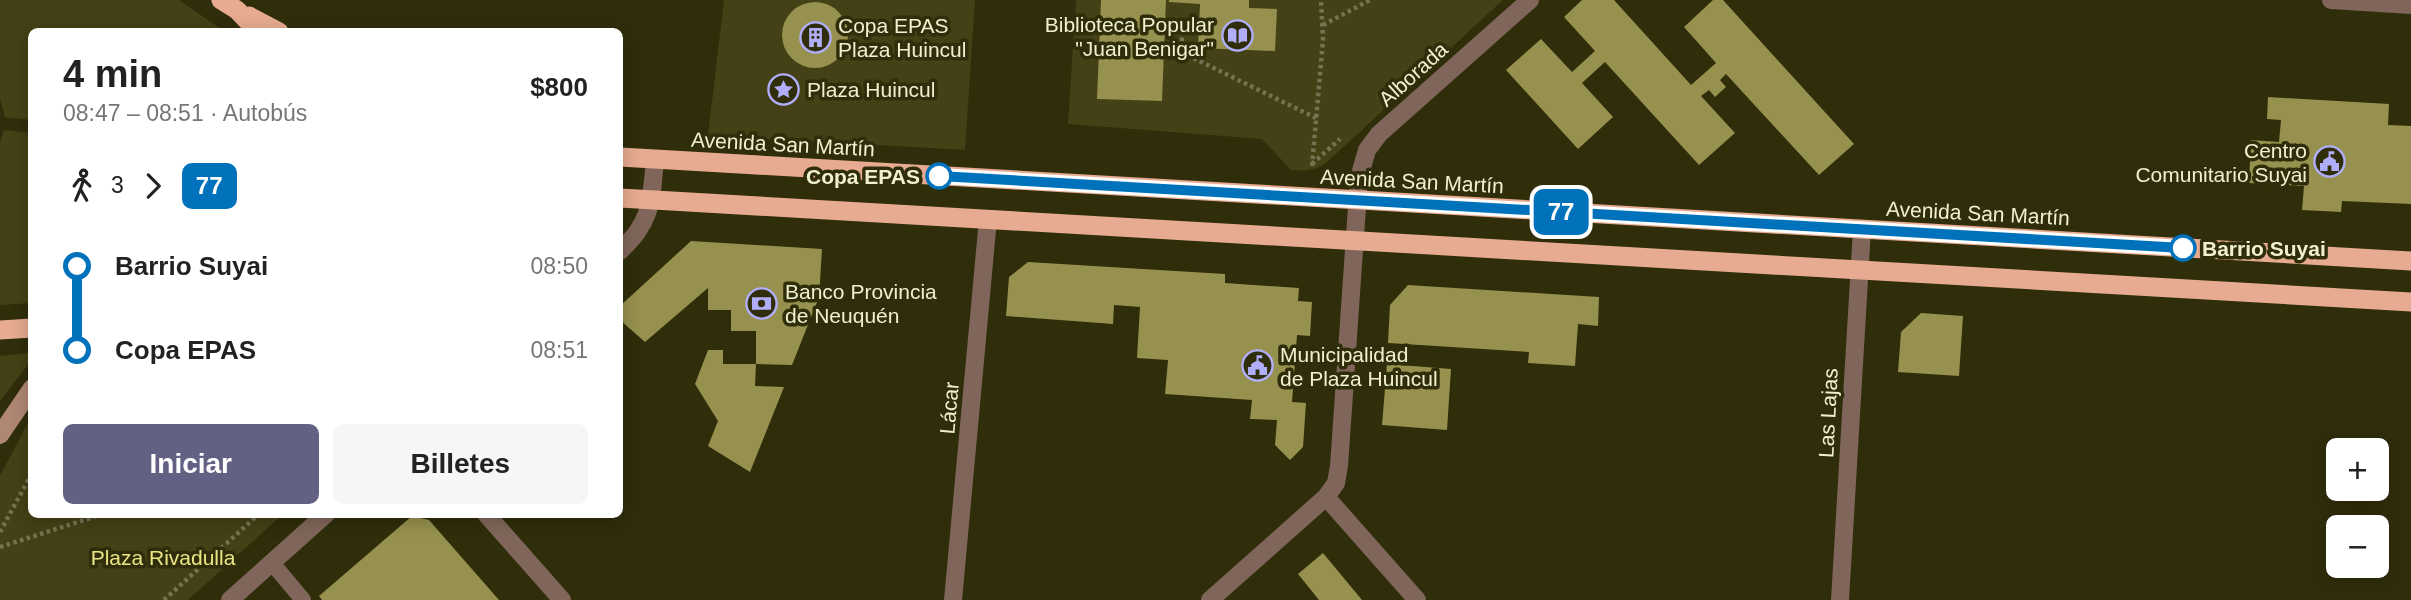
<!DOCTYPE html>
<html lang="es">
<meta charset="utf-8">
<style>
:root{--surface:#fff;--page:#f6f6f6;--text:#222;--muted:#767676;--accent:#626183}
body{margin:0;font-family:Arial,sans-serif;background:var(--page);color:var(--text);height:100vh;display:flex;flex-direction:column;font-size:26px;white-space:nowrap}
*{box-sizing:border-box;margin:0}
p{font-size:23px;color:var(--muted)}
.icon{flex:none;width:38px;height:38px;fill:none;stroke:currentColor;stroke-width:2;stroke-linecap:round;stroke-linejoin:round}
.map{position:relative;flex:1;overflow:hidden}
.sheet{position:absolute;left:28px;top:28px;width:595px;height:490px;display:flex;flex-direction:column;background:var(--surface);border-radius:10px;box-shadow:0 4px 18px #0003}
.sheet>*{flex:none}
.badge{padding:0 14px;border-radius:10px;font-size:24px;line-height:46px}
.tools{position:absolute;left:2326px;top:438px;display:grid;gap:14px}
.tools a{display:grid;place-items:center;width:63px;height:63px;border-radius:10px;background:var(--surface);box-shadow:0 4px 18px #0003;font-size:35px}
.map>.badge{position:absolute;translate:-50% -50%;box-shadow:0 0 0 4px #fff}
.legs{display:flex;align-items:center;gap:10px;height:77px;padding:0 35px;font-size:23px}
.legs p{margin-inline-start:auto}
.head{display:flex;align-items:center;justify-content:space-between;height:119px;padding:0 35px}
h1{font-size:38px;font-weight:800;line-height:52px}
.cta{display:flex;gap:14px;margin-top:auto;padding:14px 35px}
.cta a{flex:1;height:80px;border-radius:10px;background:var(--accent);color:#fff;font-size:28px;font-weight:800;line-height:80px;text-align:center}
.cta a+a{background:var(--page);color:var(--text)}
ul{padding:0 35px;list-style:none}
li{display:flex;align-items:center;gap:24px;height:84px;font-size:26px}
li i{display:grid;place-items:center;width:10px;height:100%;margin:0 9px;background:currentColor}
li i::after{content:'';width:18px;height:18px;margin:-9px;border:5px solid;border-radius:50%;background:var(--surface)}
li p{margin-inline-start:auto}
li:first-child i{background:linear-gradient(#0000 50%,currentColor 0)}
li:last-child i{background:linear-gradient(currentColor 50%,#0000 0)}
.map>svg:first-child{display:block}
</style>
<div class="map">
<svg width="2411" height="600" viewBox="0 0 2411 600">
<rect width="100%" height="100%" fill="#2f2d0a"/>
<path fill="#444116" d="M0,0H179L224,31L32,32L31,120L5,117L0,98Z
M724,0H975L965,150L708,135Z
M1076,0H1503L1325,164C1314,171 1303,171 1291,170L1262,139L1068,124Z
M4,130L31,133L32,303L0,305V142Z
M31,353V361L0,401V356Z
M31,417L32,514L282,515L188,600H0V476Z"/>
<path fill="#96914e" d="M1101,0H1166L1162,101L1097,99Z
M1169,0H1249V8L1277,9L1275,51L1198,48L1200,4L1169,2Z
M1582,0H1614L1691,85L1716,63L1684,27L1713,0H1723L1854,144L1819,175L1726,74L1720,80L1726,87L1715,97L1709,90L1701,96L1735,133L1699,165L1605,62L1582,83L1613,117L1578,149L1506,70L1541,39L1572,72L1595,51L1564,17Z
M782 35a33 33 0 1 1 66 0a33 33 0 1 1-66 0Z
M2268,97L2389,104L2388,125L2411,126V204L2342,201L2341,212L2302,210L2304,186L2249,183L2251,140L2279,142L2281,120L2267,119Z
M691,241L822,249L819,297L792,365L756,364V331H731V310H708V288L645,342L620,320V306Z
M1028,262L1225,274V283L1299,288L1298,301L1312,302L1310,336L1297,335L1292,402L1306,403L1303,447L1290,460L1275,445L1277,420L1250,419L1252,400L1165,394L1168,360L1137,358L1140,307L1114,305L1113,324L1006,316L1009,277Z
M1408,285L1599,297L1598,326L1578,324L1575,366L1528,363L1529,352L1388,343L1390,305Z
M1921,313L1963,316L1959,376L1898,372L1901,332Z
M708,350H723V364H756L755,386L784,387L750,472L708,446L718,421L695,384Z
M1387,364L1451,369L1447,430L1382,425Z
M412,516L429,520L499,600H322L319,596Z
M1323,553L1362,600H1319L1298,574Z"/>
<g fill="none" stroke-linecap="round" stroke-linejoin="round">
<path stroke="#757351" stroke-width="4.5" stroke-dasharray="3.5 3.5" stroke-linecap="butt" d="M1323,25L1370,0
M1164,52H1181L1183,25H1200
M1181,52L1316,118
M1312,164L1340,139
M1312,166L1323,40L1321,0
M0,532L32,473
M0,547L103,514
M164,600L259,514"/>
<path stroke="#80665a" stroke-width="16" d="M272,563L303,600"/>
<path stroke="#80665a" stroke-width="18" d="M2331,0L2411,5
M620,251C652,222 651,201 655,160
M1326,497L1417,600
M486,514L562,600
M230,600L326,514
M953,600L988,219
M1210,600L1326,497L1336,483L1339,466L1359,178L1367,150L1379,134L1530,0
M1840,600L1862,229"/>
<path stroke="#b08774" stroke-width="18" d="M0,435L32,388"/>
<path stroke="#e6ab90" stroke-width="19" d="M221,0L237,10L258,32
M249,16L279,32
M620,157L2411,261
M620,198L2411,302
M0,330L32,328"/>
</g>
<g fill="none" stroke-linecap="round" stroke-linejoin="round">
<defs>
<path id="line-1" d="M939,176L2183,248"/>
</defs>
<use href="#line-1" stroke="#fff" stroke-width="16"/>
<use href="#line-1" stroke="#0072bc" stroke-width="10"/>
</g>
<defs>
<symbol id="library-ring" viewBox="-11 -11 22 22"><circle r="9.5" fill="#2f2d0a" stroke="#b0aefa" stroke-width="1.5"/><path d="M-6-4Q-3-5.5-.7-3.5V5Q-3 3-6 4ZM6-4Q3-5.5 .7-3.5V5Q3 3 6 4Z" fill="#b0aefa"/></symbol>
<symbol id="building-ring" viewBox="-11 -11 22 22"><circle r="9.5" fill="#2f2d0a" stroke="#b0aefa" stroke-width="1.5"/><path d="M-4-6H4V6H1V3H-1V6H-4ZM-2.5-4.3h1.7v1.8h-1.7ZM.8-4.3h1.7v1.8H.8ZM-2.5-1h1.7V.8h-1.7ZM.8-1h1.7V.8H.8Z" fill="#b0aefa"/></symbol>
<symbol id="sight-ring" viewBox="-11 -11 22 22"><circle r="9.5" fill="#2f2d0a" stroke="#b0aefa" stroke-width="1.5"/><path d="M0-6L1.8-2.2L6-1.7L2.9 1.2L3.7 5.4L0 3.3L-3.7 5.4L-2.9 1.2L-6-1.7L-1.8-2.2Z" fill="#b0aefa"/></symbol>
<symbol id="civic-ring" viewBox="-11 -11 22 22"><circle r="9.5" fill="#2f2d0a" stroke="#b0aefa" stroke-width="1.5"/><path d="M-.6-6.5H3V-4.5H.6V-3L4-1V1h2V6H-6V1h2V-1L-.6-3ZM-1.2 2.5V6h2.4V2.5Z" fill="#b0aefa"/></symbol>
<symbol id="bank-ring" viewBox="-11 -11 22 22"><circle r="9.5" fill="#2f2d0a" stroke="#b0aefa" stroke-width="1.5"/><path d="M-6-4H6V4H-6ZM0-2.3a2.3 2.3 0 1 0 0 4.6a2.3 2.3 0 1 0 0-4.6Z" fill="#b0aefa"/></symbol>
</defs>
<g fill-rule="evenodd">
<use href="#library-ring" x="1220" y="18" width="35" height="35"/>
<use href="#building-ring" x="798" y="20" width="35" height="35"/>
<use href="#sight-ring" x="766" y="72" width="35" height="35"/>
<use href="#civic-ring" x="2312" y="144" width="35" height="35"/>
<use href="#bank-ring" x="744" y="286" width="35" height="35"/>
<use href="#civic-ring" x="1240" y="348" width="35" height="35"/>
</g>
<g fill="#fff" stroke="#0072bc" stroke-width="3.5">
<circle cx="939" cy="176" r="12"/>
<circle cx="2183" cy="248" r="12"/>
</g>
<g text-anchor="middle" dominant-baseline="central" stroke-width="7" stroke-linejoin="round" paint-order="stroke">
<g font-size="21" fill="#f1efcf" stroke="#2f2d0a" text-anchor="start">
<text x="1214" y="24" text-anchor="end">Biblioteca Popular<tspan x="1214" dy="24">"Juan Benigar"</tspan></text>
<text x="838" y="25">Copa EPAS<tspan x="838" dy="24">Plaza Huincul</tspan></text>
<text x="807" y="89">Plaza Huincul</text>
<text x="2307" y="150" text-anchor="end">Centro<tspan x="2307" dy="24">Comunitario Suyai</tspan></text>
<text x="785" y="291">Banco Provincia<tspan x="785" dy="24">de Neuquén</tspan></text>
<text x="1280" y="354">Municipalidad<tspan x="1280" dy="24">de Plaza Huincul</tspan></text>
</g>
<g font-size="21" fill="#f1efcf" stroke="#2f2d0a">
<text transform="translate(1413 74) rotate(-42)">Alborada</text>
<text transform="translate(783 144) rotate(3)">Avenida San Martín</text>
<text transform="translate(1412 181) rotate(3)">Avenida San Martín</text>
<text transform="translate(1978 213) rotate(3)">Avenida San Martín</text>
<text transform="translate(949 408) rotate(-85)">Lácar</text>
<text transform="translate(1828 413) rotate(-87)">Las Lajas</text>
</g>
<g font-size="21" font-weight="bold" fill="#f1efcf" stroke="#2f2d0a" text-anchor="end">
<text x="920" y="176">Copa EPAS</text>
<text x="2202" y="248" text-anchor="start">Barrio Suyai</text>
</g>
<g font-size="21" fill="#ebe484" stroke="#2f2d0a">
<text x="163" y="557">Plaza Rivadulla</text>
</g>
</g>
</svg>
<div class="tools">
<a>+</a>
<a>−</a>
</div>
<b class="badge" style="left:1561px;top:212px;background:#0072bc;color:#fff">77</b>
<section class="sheet">
<div class="head"><div><h1>4 min</h1><p>08:47 – 08:51 · Autobús</p></div><b>$800</b></div>
<div class="legs"><svg class="icon" aria-label="walk" viewBox="0 0 24 24"><circle cx="13" cy="4" r="2"/><path d="M13 8l-2 6 4 7M11 14l-3 7M7 12l3-4h3l4 4"/></svg>3<svg class="icon" aria-label="forward" viewBox="0 0 24 24"><path d="M9 5l7 7-7 7"/></svg><b class="badge" style="background:#0072bc;color:#fff">77</b></div>
<ul>
<li><i style="color:#0072bc"></i><b>Barrio Suyai</b><p>08:50</p></li>
<li><i style="color:#0072bc"></i><b>Copa EPAS</b><p>08:51</p></li>
</ul>
<div class="cta"><a>Iniciar</a><a>Billetes</a></div>
</section>
</div>
